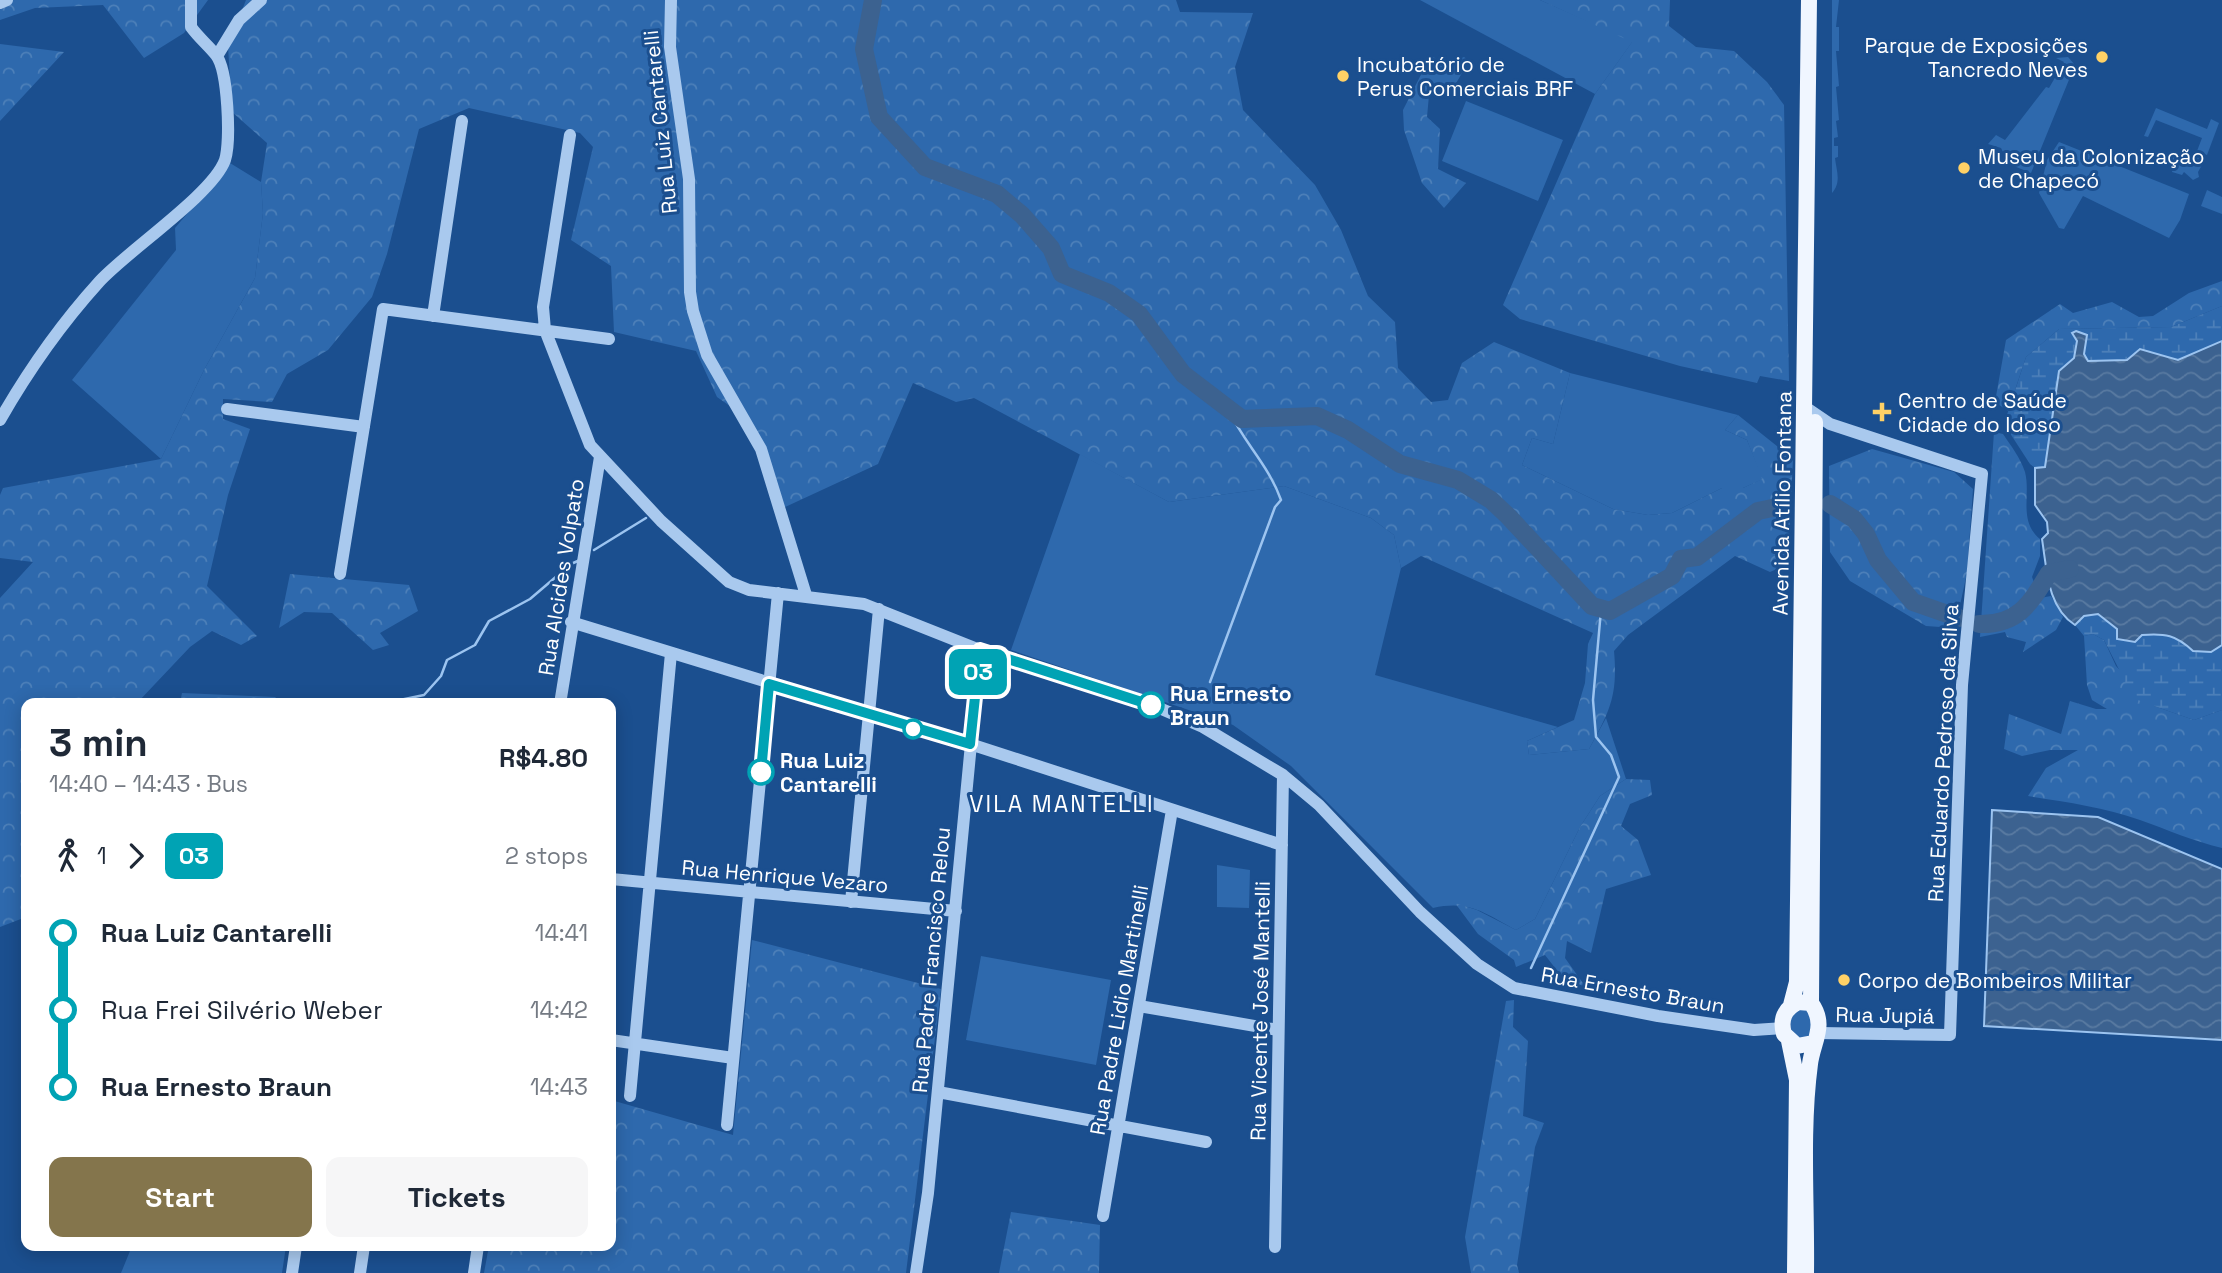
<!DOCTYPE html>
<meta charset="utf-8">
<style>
:root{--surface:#fff;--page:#f6f6f7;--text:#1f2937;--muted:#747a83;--accent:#84754c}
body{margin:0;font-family:"Space Grotesk",sans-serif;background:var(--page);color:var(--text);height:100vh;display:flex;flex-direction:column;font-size:26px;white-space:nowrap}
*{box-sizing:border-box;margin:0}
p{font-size:23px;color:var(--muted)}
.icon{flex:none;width:38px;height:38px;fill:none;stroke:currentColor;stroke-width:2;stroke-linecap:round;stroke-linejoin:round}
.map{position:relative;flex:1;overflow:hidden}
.drawer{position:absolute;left:21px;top:698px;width:595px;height:553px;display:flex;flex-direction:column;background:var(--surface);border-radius:14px;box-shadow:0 4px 18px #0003}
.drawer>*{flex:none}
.badge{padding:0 14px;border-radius:10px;font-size:24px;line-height:46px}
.map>.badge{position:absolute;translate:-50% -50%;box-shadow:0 0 0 4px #fff}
.legs{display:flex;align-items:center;gap:10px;height:77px;padding:0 28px;font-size:23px}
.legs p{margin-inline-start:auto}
.headline{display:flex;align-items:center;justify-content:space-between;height:119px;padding:0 28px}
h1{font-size:38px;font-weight:800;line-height:52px}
.primary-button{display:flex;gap:14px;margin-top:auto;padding:14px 28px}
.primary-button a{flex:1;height:80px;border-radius:14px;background:var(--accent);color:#fff;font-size:28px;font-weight:800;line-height:80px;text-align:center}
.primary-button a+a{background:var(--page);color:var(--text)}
ul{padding:0 28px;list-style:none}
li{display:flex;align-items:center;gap:24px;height:77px;font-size:26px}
li i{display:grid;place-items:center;width:10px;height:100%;margin:0 9px;background:currentColor}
li i::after{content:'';width:18px;height:18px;margin:-9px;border:5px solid;border-radius:50%;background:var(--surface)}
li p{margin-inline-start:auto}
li:first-child i{background:linear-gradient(#0000 50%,currentColor 0)}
li:last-child i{background:linear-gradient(currentColor 50%,#0000 0)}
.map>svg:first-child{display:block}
</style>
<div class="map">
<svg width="2222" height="1273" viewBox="0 0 2222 1273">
<defs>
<pattern id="forest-crowns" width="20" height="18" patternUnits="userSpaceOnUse" patternTransform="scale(1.75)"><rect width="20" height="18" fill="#2e69ad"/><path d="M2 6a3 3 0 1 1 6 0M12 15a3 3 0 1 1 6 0" fill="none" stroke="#4d80b9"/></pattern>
<pattern id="wetland-marsh" width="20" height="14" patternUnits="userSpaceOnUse" patternTransform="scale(1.75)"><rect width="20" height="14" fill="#2e69ad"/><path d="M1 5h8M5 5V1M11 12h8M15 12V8" fill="none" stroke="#4d80b9"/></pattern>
<pattern id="water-waves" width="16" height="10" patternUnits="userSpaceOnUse" patternTransform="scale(1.75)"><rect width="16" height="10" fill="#3c6290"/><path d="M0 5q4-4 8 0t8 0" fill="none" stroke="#597aa1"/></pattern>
</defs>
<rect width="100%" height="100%" fill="#1b4f8f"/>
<path fill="#2e69ad" d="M1420,0H1540L1633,41L1595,94Z
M1832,0H1839L1836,27H1839V51H1836L1839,86L1836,87L1839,120L1836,121L1838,137L1834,138V146H1838V157L1835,158C1836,169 1842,182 1832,193Z
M2068,57L2075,65L2031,173L2009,164L2001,148L1988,144L1996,135L2005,140L2046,87L2049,88L2064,62L2056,58Z
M1466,101L1563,140L1538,201L1442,161Z
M2156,108L2207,129L2211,119L2219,123L2207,155L2197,151L2202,138L2156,120L2148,137L2144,136Z
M2059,142L2189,194L2180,220L2169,238L2083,196L2064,229L2059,228L2039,193L2047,160Z
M2166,154L2191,164L2195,154L2206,158L2198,172L2199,177L2193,180L2184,172L2182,175L2172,172L2173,167L2165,164L2160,167Z
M230,163L261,182L263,213L255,278L204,370L161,459L72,380L176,250L175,228Z
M2207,190L2222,197V214L2201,206Z
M1570,373L1738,415L1725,430L1747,440L1763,479L1743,488H1722L1672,513L1648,515L1613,509L1522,465L1532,438L1553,444Z
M1080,454L1169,502L1284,486L1371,518L1394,535L1401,568L1375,675L1558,727L1527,741L1529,755L1589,749L1606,718L1626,779L1600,796L1580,827L1535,919L1516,930C1484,913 1470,900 1433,908L1291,766L1233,725L1011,650Z
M1217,865L1250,870L1249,908L1217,907Z
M981,956L1111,980L1096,1065L966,1040Z
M1802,1006L1812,1014L1810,1037L1799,1039L1791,1029L1790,1017Z
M132,1246H286L282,1273H121Z"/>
<path fill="url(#forest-crowns)" d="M0,0H208L184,33L144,58L103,5L35,8L0,20Z
M246,0H1176L1180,12L1253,13L1235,67L1243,110L1315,185L1341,230L1368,296L1395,322L1398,368L1431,402L1448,400L1462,363L1494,342L1570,373L1553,444L1532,438L1522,465L1613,509L1648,515L1672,513L1722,488H1743L1762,479L1747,440L1725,430L1738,415L1793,459L1788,564L1770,572L1735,556L1628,635L1614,651C1618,695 1610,711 1589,749L1529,755L1527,741L1574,720L1585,683L1588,644L1593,633L1421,556L1401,568L1394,535L1371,518L1284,486L1169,502L974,398L956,402L913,383L878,464L783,508L737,411L717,397L696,351L614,332L611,266L571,240L593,147L580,133L469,108L419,129L387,254L372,297L328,350L287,374L272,402L223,399V419L250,429L228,495L207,586L257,636L241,645L212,631L190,647L137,703L26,704V917L0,927V598L33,562L0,558V495L3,488L161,459L204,370L255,278L263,213L261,182L267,143L232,112L228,46Z
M1540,0H1670L1669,26L1696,47L1734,51L1767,82L1784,105L1789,381L1760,376L1757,383L1680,366L1520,319L1503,305L1595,94L1632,42Z
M0,44L64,52L0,121Z
M1431,55L1443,65L1464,57L1469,61L1448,97L1436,87L1429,95L1427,117L1440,129L1438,169L1466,183L1444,208L1422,183L1404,130L1403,110Z
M2222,281V306L2171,327L2059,329L2026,357L2008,411L1995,402L2006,340L2060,304L2073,313L2112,302L2139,317L2153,316L2189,293Z
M1994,432L2003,434C2011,446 2020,457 2025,472C2031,495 2018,521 2040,539V556L2032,577L2040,598L2051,596L2063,617L2056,630L2023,652L2026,642L2007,637L2005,632L1980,637Z
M1872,449L1954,472L1973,489L1967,573L1955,628L1926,626L1850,581L1830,552L1829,466Z
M290,574L409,585L418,611L380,633L389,645L373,650L332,613L304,612L279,628Z
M2093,634L2104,640L2116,666L2154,706L2194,720L2222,710V848C2193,841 2168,830 2140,820C2104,807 2066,802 2028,796L2046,768L2078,750H2050L2022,756L2004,749L2009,714L2061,734L2070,701L2096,709H2107L2092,700L2087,685L2084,636Z
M182,693L275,697L282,703H180Z
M1626,779L1650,780L1652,795L1630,804L1621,826L1638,840L1651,875L1606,889L1591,953L1567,941L1565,958L1585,986L1566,982L1545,955L1516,967L1514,960L1478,934L1455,903L1477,910L1516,930L1535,919L1580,827L1600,796Z
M752,940L941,989L906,1273H484L489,1246H611V1100L733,1135Z
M1514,1000L1513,1027L1528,1041L1523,1116L1544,1123L1535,1147L1517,1265L1519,1273H1471L1465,1237L1506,1001Z
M1011,1212L1100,1225L1099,1273H999Z"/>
<path fill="url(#wetland-marsh)" d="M2222,306V341L2178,360L2140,349L2127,360L2088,361L2084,354L2086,335L2072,334L2077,341L2074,358L2059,371L2045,467L2035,468L2030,464L2004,424L2026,357L2059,329L2171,327Z
M2098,614L2117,629V639C2150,633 2167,627 2193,651L2211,652L2222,645V710L2194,720L2154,706L2149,709L2131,693L2104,640L2093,634L2084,636L2075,625L2084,616Z"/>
<path fill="url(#water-waves)" stroke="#9cc4f0" stroke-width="2" d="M2076,331L2087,335L2084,354L2088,361L2127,360L2140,349L2178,360L2222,341V645L2211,652L2193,651C2176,635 2165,633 2142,635L2135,642L2117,639V629L2098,614L2084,616L2075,625C2047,607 2047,570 2042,539L2048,533L2047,522L2035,505V468L2045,467L2059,371L2074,358L2077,341L2072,333Z
M1992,810L2098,817L2222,869V1040L1984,1026Z"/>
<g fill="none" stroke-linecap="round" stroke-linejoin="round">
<path stroke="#9cc4f0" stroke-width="2.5" d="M594,550L646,518
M1210,682L1275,507L1281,500C1268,464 1244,443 1228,409
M395,701L424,695L441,676L447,660L475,645L489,621L530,599L571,564L580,560
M1531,968L1619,777L1611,755L1596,737L1593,700L1601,610"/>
<path stroke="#3c6290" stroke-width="18" d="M873,0L864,49L879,117L925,167L997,194L1022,215L1051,248L1062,274L1109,293L1139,314L1183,374L1242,419L1317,416L1348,430L1400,464L1458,480L1491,500L1508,516L1592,606L1610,611L1672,576L1681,559L1697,557L1758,511L1782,506
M1830,504L1854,519L1866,534L1878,560L1913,602L1959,618
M1979,624C2018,625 2030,604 2049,573L2070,569"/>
<path stroke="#a9c9ee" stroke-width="12" d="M671,0L670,47L689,179L690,292L693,311L707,355L761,449L806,595
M0,3L7,0
M217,56L239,20L261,0
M570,135L543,307L545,330L590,445L661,521L729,582L749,590L864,604L980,650L1157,707L1203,727L1283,775L1319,805L1420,912L1477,964L1514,988L1658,1016L1754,1030L1782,1028
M433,316L462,121
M1805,407L1830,424L1982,474L1962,685L1950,1035L1819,1033
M227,409L364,427
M0,420C28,371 61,324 99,282C127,251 213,194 225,160C231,141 228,70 216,55C208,45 199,38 191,27V0
M340,574L383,309L609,339
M571,622L970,744L1282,845
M560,704L600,457
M611,879L956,911
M851,902L879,609
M1139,1006L1278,1030
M611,1040L733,1058
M938,1092L1206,1142
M630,1096L671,653
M727,1125L778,593
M1103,1216L1172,810
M1275,1247L1283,775
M292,1273L296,1246
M360,1273L364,1246
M474,1273L478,1246
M916,1273L928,1193L980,650"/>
<path stroke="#f0f6ff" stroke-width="16" d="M1811,1003L1815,422
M1791,1005L1797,982L1809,0
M1789,1041L1797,1080L1795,1273
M1806,1273C1807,1204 1801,1132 1810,1064C1813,1041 1827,1025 1811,1003L1798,1002C1784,1009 1780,1020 1784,1034L1797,1046L1813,1043"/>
</g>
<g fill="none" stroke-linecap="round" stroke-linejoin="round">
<defs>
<path id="line-1" d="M761,772L769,684L970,744L980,650L1151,705"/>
</defs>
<use href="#line-1" stroke="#fff" stroke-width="16"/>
<use href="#line-1" stroke="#00a3b4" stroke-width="10"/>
</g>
<g fill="#ffd166" stroke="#1b4f8f" stroke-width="2.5">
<circle cx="2102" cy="57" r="7"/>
<circle cx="1343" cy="76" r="7"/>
<circle cx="1964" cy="168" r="7"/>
<path d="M1878.5 401.5h7v7h7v7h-7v7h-7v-7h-7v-7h7z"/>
<circle cx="1844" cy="980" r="7"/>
</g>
<g fill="#fff" stroke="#00a3b4" stroke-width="3.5">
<circle cx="1151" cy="705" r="12"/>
<circle cx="913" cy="729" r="9"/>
<circle cx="761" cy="772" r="12"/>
</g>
<g text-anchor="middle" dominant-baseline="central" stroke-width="6" stroke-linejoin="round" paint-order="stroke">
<g font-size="21" fill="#fff" stroke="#1b4f8f" text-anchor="start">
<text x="2088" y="45" text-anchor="end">Parque de Exposições<tspan x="2088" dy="24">Tancredo Neves</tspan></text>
<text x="1357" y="64">Incubatório de<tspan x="1357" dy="24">Perus Comerciais BRF</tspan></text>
<text x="1978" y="156">Museu da Colonização<tspan x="1978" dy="24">de Chapecó</tspan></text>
<text x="1898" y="400">Centro de Saúde<tspan x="1898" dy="24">Cidade do Idoso</tspan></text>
<text x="1858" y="980">Corpo de Bombeiros Militar</text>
</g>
<g font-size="21" fill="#fff" stroke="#1b4f8f">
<text transform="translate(660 122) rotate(-96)">Rua Luiz Cantarelli</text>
<text transform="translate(1782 503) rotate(-89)">Avenida Atílio Fontana</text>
<text transform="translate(561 577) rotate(-81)">Rua Alcides Volpato</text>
<text transform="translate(1943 753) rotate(-87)">Rua Eduardo Pedroso da Silva</text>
<text transform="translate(785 876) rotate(5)">Rua Henrique Vezaro</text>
<text transform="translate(931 960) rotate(-85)">Rua Padre Francisco Relou</text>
<text transform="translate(1633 990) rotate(10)">Rua Ernesto Braun</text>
<text transform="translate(1119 1010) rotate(-80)">Rua Padre Lidio Martinelli</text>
<text transform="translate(1260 1011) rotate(-89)">Rua Vicente José Mantelli</text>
<text transform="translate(1885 1015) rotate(1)">Rua Jupiá</text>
</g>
<g font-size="21" font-weight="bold" fill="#fff" stroke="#1b4f8f" text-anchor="start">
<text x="1170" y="693">Rua Ernesto<tspan x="1170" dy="24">Braun</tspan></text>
<text x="780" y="760">Rua Luiz<tspan x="780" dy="24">Cantarelli</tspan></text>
</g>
<g font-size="23" letter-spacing="2" fill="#fff" stroke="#1b4f8f">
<text x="1062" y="804">VILA MANTELLI</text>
</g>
</g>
</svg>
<b class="badge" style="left:978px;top:672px;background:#00a3b4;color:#fff">03</b>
<section class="drawer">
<div class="headline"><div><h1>3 min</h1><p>14:40 – 14:43 · Bus</p></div><b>R$4.80</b></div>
<div class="legs"><svg class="icon" aria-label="walk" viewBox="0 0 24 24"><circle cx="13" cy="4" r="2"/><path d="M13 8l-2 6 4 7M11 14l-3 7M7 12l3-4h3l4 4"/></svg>1<svg class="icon" aria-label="forward" viewBox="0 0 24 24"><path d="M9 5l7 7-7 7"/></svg><b class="badge" style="background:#00a3b4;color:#fff">03</b><p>2 stops</p></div>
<ul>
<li><i style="color:#00a3b4"></i><b>Rua Luiz Cantarelli</b><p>14:41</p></li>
<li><i style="color:#00a3b4"></i><span>Rua Frei Silvério Weber</span><p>14:42</p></li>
<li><i style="color:#00a3b4"></i><b>Rua Ernesto Braun</b><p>14:43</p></li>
</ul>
<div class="primary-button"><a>Start</a><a>Tickets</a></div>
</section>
</div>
